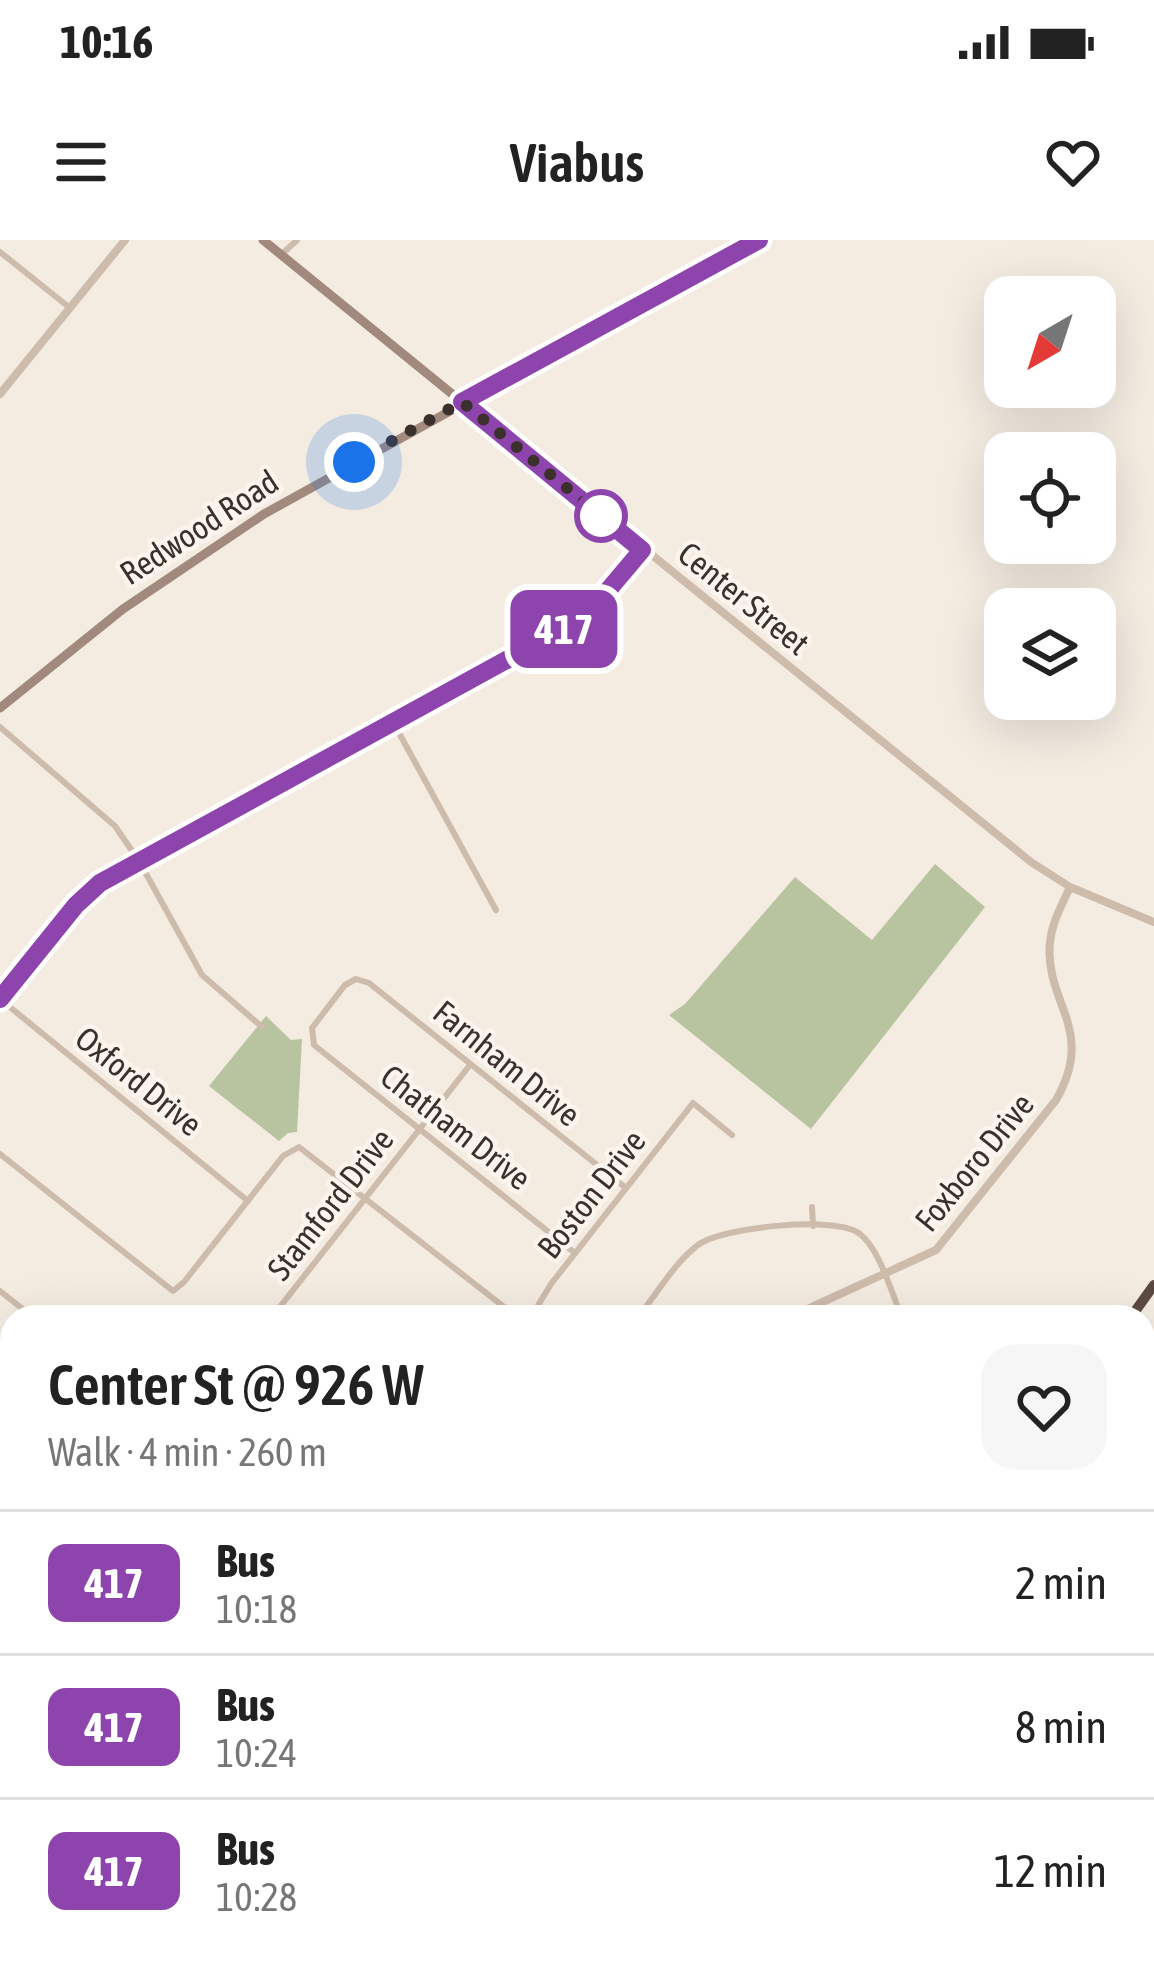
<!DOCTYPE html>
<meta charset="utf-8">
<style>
:root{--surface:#fff;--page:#f6f6f6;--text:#222;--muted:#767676;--line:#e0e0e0}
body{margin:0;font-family:"Asap Condensed",sans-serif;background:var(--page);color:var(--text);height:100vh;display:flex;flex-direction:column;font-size:45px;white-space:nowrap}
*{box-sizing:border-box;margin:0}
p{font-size:39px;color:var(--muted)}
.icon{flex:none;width:66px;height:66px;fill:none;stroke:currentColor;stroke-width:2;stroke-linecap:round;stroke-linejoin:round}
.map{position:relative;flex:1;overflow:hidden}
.details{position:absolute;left:0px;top:1065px;width:1155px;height:663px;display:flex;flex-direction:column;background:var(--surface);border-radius:36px 36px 0 0;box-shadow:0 12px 48px #0002}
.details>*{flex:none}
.badge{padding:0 24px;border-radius:18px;font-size:42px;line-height:78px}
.needle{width:78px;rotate:219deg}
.tools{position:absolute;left:984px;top:36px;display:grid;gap:24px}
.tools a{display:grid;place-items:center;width:132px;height:132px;border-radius:24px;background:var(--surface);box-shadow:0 12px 48px #0002;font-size:60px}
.you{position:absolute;width:60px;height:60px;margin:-30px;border:9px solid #fff;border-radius:50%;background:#1a73e8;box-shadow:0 0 0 18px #1a73e833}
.map>.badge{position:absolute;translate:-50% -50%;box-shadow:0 0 0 6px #fff}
.round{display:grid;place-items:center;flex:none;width:126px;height:126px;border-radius:36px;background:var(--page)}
.overview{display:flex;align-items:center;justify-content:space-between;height:204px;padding:0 48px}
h1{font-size:57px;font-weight:600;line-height:90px}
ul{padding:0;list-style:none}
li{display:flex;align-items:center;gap:36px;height:144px;padding:0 48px;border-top:3px solid var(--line)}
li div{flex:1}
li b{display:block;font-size:45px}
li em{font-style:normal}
li .badge{min-width:132px;font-weight:700;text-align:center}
.status{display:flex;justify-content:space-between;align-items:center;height:84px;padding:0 60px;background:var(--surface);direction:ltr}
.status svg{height:33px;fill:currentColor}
header{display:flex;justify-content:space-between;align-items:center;height:156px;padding:0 48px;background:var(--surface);font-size:54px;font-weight:600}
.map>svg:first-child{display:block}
</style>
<div class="status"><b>10:16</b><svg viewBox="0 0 49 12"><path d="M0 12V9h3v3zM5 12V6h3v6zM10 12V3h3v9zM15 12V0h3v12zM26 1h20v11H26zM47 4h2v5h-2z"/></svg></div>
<header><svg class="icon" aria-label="menu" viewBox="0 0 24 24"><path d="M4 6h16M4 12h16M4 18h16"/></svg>Viabus<svg class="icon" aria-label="heart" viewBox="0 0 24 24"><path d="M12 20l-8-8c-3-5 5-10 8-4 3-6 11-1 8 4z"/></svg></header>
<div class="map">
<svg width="1154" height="1726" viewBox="0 0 1154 1726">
<rect width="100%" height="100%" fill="#f4ebe1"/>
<path fill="#b8c4a0" d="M935,624L985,667L811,889L669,775L685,764L795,637L872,700Z
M266,776L291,800L302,799L297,892L288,893L279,901L209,846Z"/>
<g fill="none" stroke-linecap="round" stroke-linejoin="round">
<path stroke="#cdbbac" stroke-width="6" d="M0,12L70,68
M281,15L297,0
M393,482L496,670
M0,487L115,586L139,621L202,735L262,787
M0,759L76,665L100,643L571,384L599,361L642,309
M0,759L248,961
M0,914L173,1051L184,1042L283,916L299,907L517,1077
M812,967L813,986
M575,1013L314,805L312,788L345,745L356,739L369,743L626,948
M0,1051L33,1077
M272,1077L470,825
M531,1077L551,1044L693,863L732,895
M638,1077C657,1054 674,1023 698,1005C721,987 838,975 860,994C881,1011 891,1053 902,1077
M0,1170L12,1155
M0,1257H12
M0,1348H12
M0,1669H2
M369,1726L376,1716
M503,1726L510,1716"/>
<path stroke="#cdbbac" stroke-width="8" d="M0,154L125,0
M463,162L1031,622L1070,647L1154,682
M790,1077L936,1010L1056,860C1097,788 1044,764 1050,702C1052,682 1062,665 1070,647
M41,1726L55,1720L73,1726
M288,1726L299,1716"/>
<path stroke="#a18a7d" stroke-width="9" d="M263,0L462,162
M0,468L123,369L264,274L759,0"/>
<path stroke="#5c4a42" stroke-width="10" d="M1131,1077L1154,1045
M1143,1115L1154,1100
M627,1726L635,1716
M670,1726L677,1716"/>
</g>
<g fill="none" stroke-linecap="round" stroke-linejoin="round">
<defs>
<path id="line" d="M0,759L76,665L100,643L563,389L594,367L642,310L462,162L759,0"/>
</defs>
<use href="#line" stroke="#fff" stroke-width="27"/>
<use href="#line" stroke="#8e44ad" stroke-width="18"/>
<path stroke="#3b302b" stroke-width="12" stroke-dasharray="0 21.6" d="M354,222L462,162L601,276"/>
</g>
<circle fill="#fff" stroke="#8e44ad" stroke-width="6" cx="601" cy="276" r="24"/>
<g text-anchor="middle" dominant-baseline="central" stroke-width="9" stroke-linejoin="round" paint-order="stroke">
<g font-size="33" fill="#3b302b" stroke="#fbf5ee">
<text transform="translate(199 287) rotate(-33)">Redwood Road</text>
<text transform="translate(744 358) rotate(39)">Center Street</text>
<text transform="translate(507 823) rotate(39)">Farnham Drive</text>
<text transform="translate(139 841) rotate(39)">Oxford Drive</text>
<text transform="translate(456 887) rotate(38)">Chatham Drive</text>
<text transform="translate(974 922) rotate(-51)">Foxboro Drive</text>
<text transform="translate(591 954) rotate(-52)">Boston Drive</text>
<text transform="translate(330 964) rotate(-52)">Stamford Drive</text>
</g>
</g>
</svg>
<div class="tools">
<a><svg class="needle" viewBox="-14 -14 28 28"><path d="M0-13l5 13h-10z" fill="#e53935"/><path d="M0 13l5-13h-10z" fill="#767676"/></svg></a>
<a><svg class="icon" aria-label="locate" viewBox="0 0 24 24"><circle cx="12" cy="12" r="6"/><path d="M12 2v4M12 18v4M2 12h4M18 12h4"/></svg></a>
<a><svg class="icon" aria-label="layers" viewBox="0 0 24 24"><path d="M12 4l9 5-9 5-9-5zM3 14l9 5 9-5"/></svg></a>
</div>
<div class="you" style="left:354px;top:222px"></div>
<b class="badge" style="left:564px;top:389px;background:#8e44ad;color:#fff">417</b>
<section class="details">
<div class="overview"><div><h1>Center St @ 926 W</h1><p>Walk · 4 min · 260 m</p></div><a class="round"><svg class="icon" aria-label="heart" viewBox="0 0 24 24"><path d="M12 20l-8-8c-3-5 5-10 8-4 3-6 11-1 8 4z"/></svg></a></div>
<ul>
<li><span class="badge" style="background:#8e44ad;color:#fff">417</span><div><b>Bus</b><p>10:18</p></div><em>2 min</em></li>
<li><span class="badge" style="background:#8e44ad;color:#fff">417</span><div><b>Bus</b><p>10:24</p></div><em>8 min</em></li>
<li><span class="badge" style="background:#8e44ad;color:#fff">417</span><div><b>Bus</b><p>10:28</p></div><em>12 min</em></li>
</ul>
</section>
</div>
